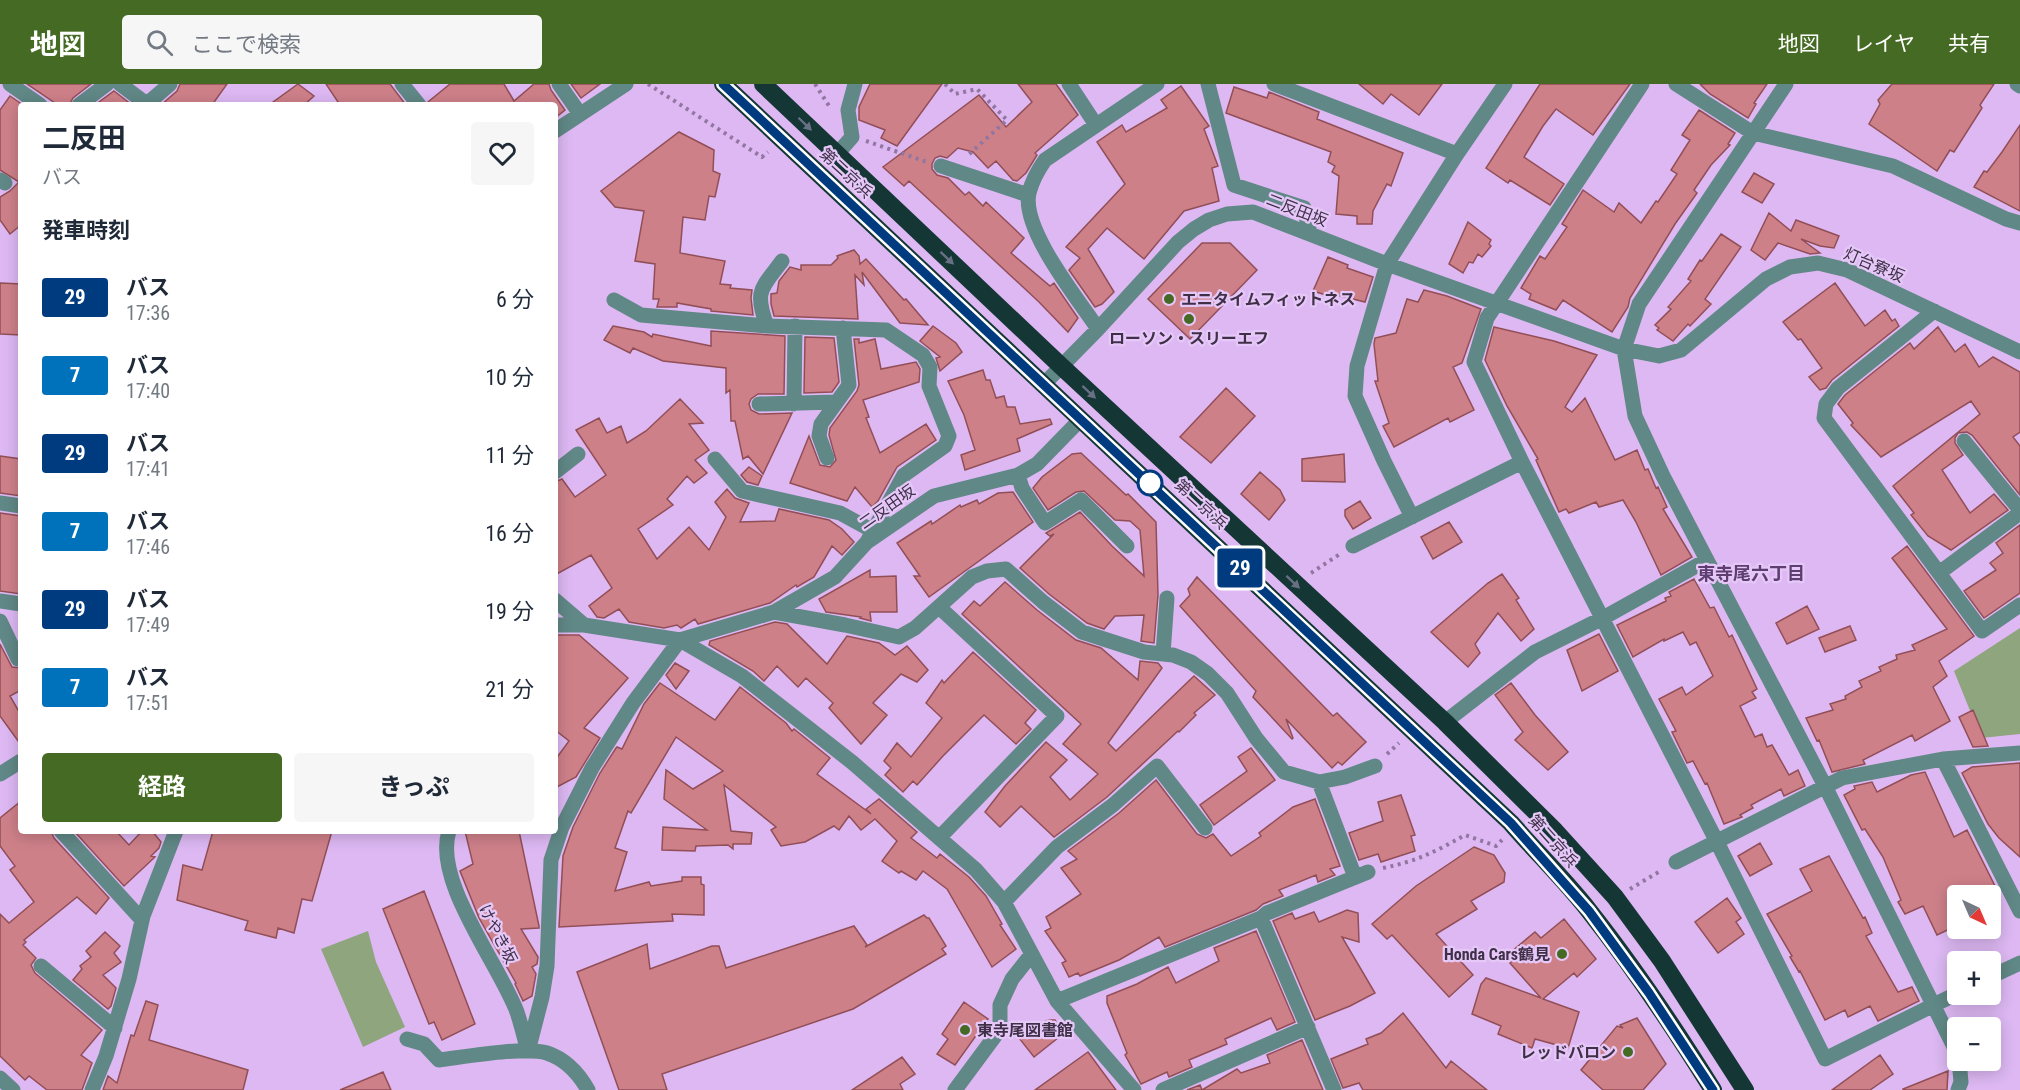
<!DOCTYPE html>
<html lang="ja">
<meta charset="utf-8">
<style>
:root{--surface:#fff;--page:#f6f6f7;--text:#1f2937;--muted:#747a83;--accent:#456a23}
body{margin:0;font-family:"Roboto Condensed","Noto Sans JP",sans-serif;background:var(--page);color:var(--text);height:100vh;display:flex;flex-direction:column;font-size:22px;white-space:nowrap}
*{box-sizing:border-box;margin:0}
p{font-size:20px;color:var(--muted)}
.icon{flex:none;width:33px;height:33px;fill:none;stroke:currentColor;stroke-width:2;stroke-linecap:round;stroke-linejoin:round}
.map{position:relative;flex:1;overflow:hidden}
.side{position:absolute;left:18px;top:18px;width:540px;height:732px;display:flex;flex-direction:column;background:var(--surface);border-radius:6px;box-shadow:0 3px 15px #0003}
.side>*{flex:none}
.badge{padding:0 12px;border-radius:4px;font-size:21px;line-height:39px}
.needle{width:39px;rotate:136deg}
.controls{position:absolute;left:1947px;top:801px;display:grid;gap:12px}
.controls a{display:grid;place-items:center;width:54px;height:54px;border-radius:6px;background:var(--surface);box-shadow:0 3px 15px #0003;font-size:30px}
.map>.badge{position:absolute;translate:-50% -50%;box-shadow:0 0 0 3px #fff}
h2{padding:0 24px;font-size:22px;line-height:54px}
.round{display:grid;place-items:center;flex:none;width:63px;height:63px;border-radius:6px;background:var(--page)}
.head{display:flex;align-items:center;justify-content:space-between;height:102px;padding:0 24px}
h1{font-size:28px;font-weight:700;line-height:45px}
.button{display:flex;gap:12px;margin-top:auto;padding:12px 24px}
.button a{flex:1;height:69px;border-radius:6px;background:var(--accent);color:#fff;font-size:24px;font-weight:700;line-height:69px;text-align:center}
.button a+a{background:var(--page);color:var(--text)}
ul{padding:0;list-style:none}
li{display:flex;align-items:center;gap:18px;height:78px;padding:0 24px}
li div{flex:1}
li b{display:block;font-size:22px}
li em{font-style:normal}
li .badge{min-width:66px;font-weight:700;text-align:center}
header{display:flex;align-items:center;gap:36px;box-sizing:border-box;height:84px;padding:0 30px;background:var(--accent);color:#fff}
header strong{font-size:28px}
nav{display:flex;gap:33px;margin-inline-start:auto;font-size:21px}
.search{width:420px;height:54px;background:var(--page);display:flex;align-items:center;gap:15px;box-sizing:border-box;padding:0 21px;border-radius:6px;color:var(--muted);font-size:22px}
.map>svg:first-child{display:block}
</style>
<header>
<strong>地図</strong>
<div class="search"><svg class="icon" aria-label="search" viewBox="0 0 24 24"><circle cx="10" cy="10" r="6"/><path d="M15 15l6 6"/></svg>ここで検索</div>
<nav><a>地図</a><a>レイヤ</a><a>共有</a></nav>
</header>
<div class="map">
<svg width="2020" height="1006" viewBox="0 0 2020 1006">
<rect width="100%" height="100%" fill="#ddb8f3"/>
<path fill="#8ea57e" d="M2020,544V650L1981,654L1954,587Z
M368,847L376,878L405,943L363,963L321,865Z"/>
<path fill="#ce8089" stroke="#924e57" stroke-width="1.5" d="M27,0H91L73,14L69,21H58Z
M180,0H227L212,21H161L177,7Z
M298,0L314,12L304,21H269Z
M326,0H390L406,21H340Z
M450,0H504L514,17L534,0H549L551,6L565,26L555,34V21H429L428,18Z
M571,0H600L581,14Z
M870,0H942L897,62L881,54L885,46L859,36V23Z
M1018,0H1056L1078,31L1035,69L1037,71L1026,89L1017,97L1013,96L996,77L988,84L973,68L958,64L947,74L940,72L935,74L932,80V85L937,91L948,94L965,111L969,108L983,122L986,118L1024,154L1011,169L1050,202L1054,199L1078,234L1068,248L1039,218L909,97L904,102L883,83L979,11L1006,43L1032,18Z
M1359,0H1442L1419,31L1391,10L1383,20Z
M1540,0H1630L1593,51L1556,25L1543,42L1524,73L1564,100L1550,121L1510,96L1508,99L1486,84Z
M1700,0H1767L1754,19L1756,20L1748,34L1710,10Z
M1892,0H1994L1980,21L1982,24L1954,68L1950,66L1937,87L1869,40L1880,20L1878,16Z
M1181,2L1209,42L1204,45L1218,82L1212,84L1219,117L1184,127L1144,175L1107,144L1088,165L1114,208L1102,220L1095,223L1069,186L1080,174L1066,163L1125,100L1097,58L1122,41L1126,48L1167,24L1161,16Z
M1234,3L1267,14L1269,8L1319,28L1317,35L1403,69L1391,102L1387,100L1373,127L1372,140H1357V132L1336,130L1339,92L1332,88L1335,82L1328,78L1331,68L1226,29Z
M114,7L132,21H95Z
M10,12L23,21H21V141L10,150L0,136V113L10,107L19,98L0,86V26Z
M1699,26L1735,49L1728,60L1730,61L1711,81L1694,106L1697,109L1675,140L1630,214L1628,223L1612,248L1563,216L1556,226L1529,215L1531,210L1521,204L1540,172L1545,175L1567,143L1562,140L1583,106L1614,128L1619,119L1641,139L1656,117L1658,118L1677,90L1671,86L1690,56L1682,51Z
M2020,41V127L1974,103L1984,87L1987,88L2002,68Z
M679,48L714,66L713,87L720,90L715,113L709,112L705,136L683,133L680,169L725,177L720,200L731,201L730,204L752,206L751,214L753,231L711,227V225L677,219V223H657L659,215H653L655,180L635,177L644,127L615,123L601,107Z
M1754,89L1774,100L1762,119L1742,108Z
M1769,129L1791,147L1796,136L1839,152L1834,164L1820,162L1801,155L1820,169L1810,170L1778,159L1765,176L1751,166Z
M1468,138L1491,156L1489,160L1491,162L1482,173L1478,170L1473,179L1469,178L1463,189L1449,180Z
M1721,150L1741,163L1705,215L1711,220L1690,242L1688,240L1673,257L1657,246L1659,244L1655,241L1671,225L1668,223L1691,197L1688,195L1700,176L1702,177Z
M1202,159H1230L1257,186L1190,255L1148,215Z
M854,166L859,172L860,180L866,175L904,216L906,215L928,241L900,239L862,188L864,201L855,191L858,235L774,232L771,220V210L777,209L779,197L790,183L801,186V181H831L838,174L837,172Z
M1328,173L1348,181L1347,184L1373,193L1365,218L1337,211L1336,214L1313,207Z
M0,199L21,200V251L0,250Z
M1835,199L1865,242L1885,226L1892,237L1895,235L1899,242L1832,296L1826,304L1820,306L1809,293L1822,284L1801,255L1798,256L1783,238Z
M1424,206L1447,212L1481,225L1462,279L1453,283L1474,326L1450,338L1448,334L1394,363L1383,342L1389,339L1375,297H1378L1374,260L1375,254L1396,249L1407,215L1418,218Z
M613,242L644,248L652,253L653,250L711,262V247L785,252L784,310H758L751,315L749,320L751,326L759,330L792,329L763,390L748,372L743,375L735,337H731L730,306L726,309V284L663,277L633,264L630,269L604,256Z
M933,242L956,259L962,268L940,287L936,274L940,273L920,257Z
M1494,243L1554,257L1597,271L1565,323L1572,328L1585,314L1615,376L1637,366L1645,386L1648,385L1656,404L1658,403L1667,423L1663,425L1692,473L1661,491L1636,438L1623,416L1599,423L1596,418L1569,429L1566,425L1559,428L1536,376L1538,375L1507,322L1485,276Z
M1938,243L1955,268L1965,260L1979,283L1993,273L2020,288V348L2013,353L2020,362V411L1972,351L1967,348L1958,349L1955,354V359L1963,371L1942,386L1970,429L1994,410L2008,426L1951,466L1928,452L1911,431L1914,429L1893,402L1980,330L1971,317L1881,373L1851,341L1853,339L1838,320L1845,311L1910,259L1914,265Z
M805,253L834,254L839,298L832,308L804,309Z
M854,255H859V259L875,255L881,285L916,278L920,285L919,298L863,316L869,333L866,334L880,369L926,340L936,356L897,383L878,417L872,423L855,403L847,417L790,399L809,352L820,381L830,383L836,376L829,351L830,344L857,307L859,301Z
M983,286L986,296H990L996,314L1004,312L1007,323H1015L1020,340L1050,335L1052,340L1017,355L1020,367L965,386L961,371L975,366L964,331L948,297Z
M1226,304L1255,332L1211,379L1180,353Z
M680,315L703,339L689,340L709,366L695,376L707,389L694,399L687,392L667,415L673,421L638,445L657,475L689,443L709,466L726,433L715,418L727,405L735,414L749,419L740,438L775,437L779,425L829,436L842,445L854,458L842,471L832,462L814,493L797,503L796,501L770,519L698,540L695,535L681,544L677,541L664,544L629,538L619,525L604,534L597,533L589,522L612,504L591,471L555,491V398L562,395L575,413L606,391L576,346L599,334L607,349L621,342L627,359L646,347Z
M1081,369L1126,411L1128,410L1156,438L1158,511L1154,559L1141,557L1144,531L1115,532L1104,545L1087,539L1049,510L1020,484L1054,450L1050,452L1046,449L1080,428L1112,462L1144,492L1140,446L1130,437L1115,436L1084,407L1076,408L1048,426L1033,404L1042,393L1072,370Z
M1344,370L1345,398L1302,397V375Z
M0,372L21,375V412L0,409Z
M749,383L762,392L758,401L747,398L741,391Z
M1260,388L1280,406L1285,416L1269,436L1241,410Z
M1013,408L1033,438L929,513L914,492H920L897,459L931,437L932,440L960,421L961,423L977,416L979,420L998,409Z
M1360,417L1371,434L1353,445L1345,432V426Z
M0,429L21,432V510L0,507Z
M1449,438L1462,458L1433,475L1421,453Z
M2020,441V509L1984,534L1964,507L1996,486L1990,479L2003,469L1996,459Z
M1907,462L1974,552L1939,577L1947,592L1933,603L1950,637L1915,657L1912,651L1863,676L1865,680L1832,688L1819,656L1817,657L1806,634L1833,626L1830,620L1846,615L1845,612L1862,603L1859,597L1881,587L1879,583L1897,575L1896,571L1915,566L1912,561L1947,545L1892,474Z
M870,486V493L896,492L897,528H870L871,537L860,534L861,533L826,528L819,515Z
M1502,490L1519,514L1516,516L1534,545L1521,557L1498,529L1475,560L1480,569L1468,583L1431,548L1488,499Z
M1197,493L1333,632L1337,629L1366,658L1342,681L1338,678L1332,684L1286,635L1293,654L1292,655L1253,613L1256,607L1180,522L1190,511L1188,505Z
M1694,495L1710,524L1714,523L1729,553L1732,551L1757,605L1752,608L1756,614L1740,622L1755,653L1762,650L1767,663L1772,661L1789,691L1798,686L1805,702L1784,712L1781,705L1751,721L1753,724L1740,731L1742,733L1724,740L1707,699L1705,700L1693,677L1687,679L1672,648L1676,647L1659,615L1682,603L1686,611L1713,592L1696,558L1690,561L1683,548L1664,557V555L1633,573L1617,541L1666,517L1665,514L1671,512L1669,508Z
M1005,498L1037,526L1076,556L1101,564L1138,596L1140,577L1158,579L1162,584L1108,659L1116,667L1194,592L1215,611L1194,629L1196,631L1179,648L1178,647L1107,713L1054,753L1021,722L1000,743L985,728L1005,702L1046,658L1067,676L1050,693L1070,716L1098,690L1063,660L1081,640L962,530L974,517L980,522Z
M1807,522L1819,545L1787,560L1776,539Z
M775,538L787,540L827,580L847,552L879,559L895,571L907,562L928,586L917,598L901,590L873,619L887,631L861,660L829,624L833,619L806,594L798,603L777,582L764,597L753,587L709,561L710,557Z
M1850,542L1856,556L1825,568L1819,554Z
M1599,550L1618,587L1582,607L1567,566Z
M555,551H579L628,594L584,644L600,654L576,693L555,704V676L569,657L555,646Z
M0,560L12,583L21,584V606L10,612L21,631V661L0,632Z
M973,568L1036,626L1025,639L1031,645L1016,660L984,631L943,672L917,701L913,697L903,708L885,691L891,684L884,677L897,659L911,673L942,634L926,619L942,596L944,599Z
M675,579L689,587L676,605L666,591Z
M660,599L715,636L740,603L786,639L792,647L794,645L830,674L817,690L871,730L866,725L879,715L917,748L911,754L937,774L940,770L969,793L986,812L1002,840L1000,841L1016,865L992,883L947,805L923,787L916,796L901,787L899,789L882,777L897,757L875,735L861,746L849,732L839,746L834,742L805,758L781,762L771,746L776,743L724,701L731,747L752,749L751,760H733V765L728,761L696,762L695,767L662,766L663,743L707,746L664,715L666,686L693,705L723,687L676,653L631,729L628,727L615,764L627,768L615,807L649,798L651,802L682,797V793H701V800L704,801V831L672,830L673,837L559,843L563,772L573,743L600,689L616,664L617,663L622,665L644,620Z
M1511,599L1535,631L1568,668L1548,686L1515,656L1523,648L1495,611Z
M1973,626L1988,662L1973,663L1959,633Z
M1251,664L1275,696L1214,741L1200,721L1247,687L1238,673Z
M2020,679V773L1999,754L1988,740L1962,689L1972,683Z
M1925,688L1954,753L1967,746L1995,802L1975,812H1958V841L1937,851L1923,822L1905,830L1898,818L1901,816L1883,773L1865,745L1862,746L1844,711L1855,705L1854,702L1872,698L1877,708L1911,691Z
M1156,696L1197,750L1206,754L1213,750L1231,772L1261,752L1259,749L1293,723L1315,715L1340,782L1330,785L1335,791L1318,798L1316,791L1279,806L1283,812L1263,820L1256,826L1165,863L1159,853L1119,876L1080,892L1078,889L1069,893L1062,879L1066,877L1045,847L1051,844L1046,833L1081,810L1061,784L1077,775L1068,767L1119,729Z
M1401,711L1415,751L1411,752L1415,767L1381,778L1378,770L1359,776L1349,749L1383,737L1378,718Z
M21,717V747H51L54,754L109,814L96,830L77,813L24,856L26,858L23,861L36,874L31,881L35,889L102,946L81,971L92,979L82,1006H47L29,992L25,996L0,972V830L9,839L34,818L10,786L15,782L0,762V734Z
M74,747H116L129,761L142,747H152L161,758L159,764L151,772L155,773L124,802Z
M213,747H332L312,817L302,815L294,849L278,844L276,854L245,846L248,837L177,816L183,781L202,786Z
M465,747H519L539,842V844L521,845L538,873L537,880L532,883L536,890L532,912L523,917L515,900L516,899L479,834L460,787L473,780Z
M1760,759L1772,780L1750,792L1738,772Z
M1474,763L1494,771L1505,789L1504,798L1471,817L1477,825L1436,850L1473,891L1449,913L1392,851L1387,855L1372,840L1416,802Z
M1829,772L1863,834L1865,833L1872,849L1866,852L1898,908L1912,903L1919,917L1878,937L1870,922L1848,933L1845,926L1825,936L1800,887L1799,888L1790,873L1792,872L1767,830L1812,807L1800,785Z
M424,807L475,940L442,956L434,938L429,940L383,825Z
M1727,814L1741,834L1736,838L1744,850L1718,869L1695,838Z
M1347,826L1358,829L1359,858L1342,853L1375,909L1350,922L1315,936L1273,837L1292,829L1295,835L1314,828L1319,838Z
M924,831L927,834H929L946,862L942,865L946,870L853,925L662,990L667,1006H619L577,888L647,860L650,885L712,862H719L726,884L854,842L867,861L865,863Z
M1564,835L1596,875L1577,893L1574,889L1543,915L1579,928L1568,964L1535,955L1532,964L1498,950L1501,942L1472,930L1481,900L1486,894L1541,914L1510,879L1517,873L1512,867L1535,848L1541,854Z
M1256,847L1295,938L1277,946L1271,934L1225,955L1227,960L1189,976L1192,983L1169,993L1167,988L1141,1000L1125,971L1127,969L1107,919V912L1137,900L1168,883L1176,899L1219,877L1214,864Z
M105,848L120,862L114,869L121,878L103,891L116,904L111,922L108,925L73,896L82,885L80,882L91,873L86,867Z
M146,917L158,921L149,956L248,986L243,1006H103L108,992L117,999L131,951L134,952Z
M964,918L988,935L955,981L937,970L948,955L942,950Z
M1403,929L1446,984L1451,977L1487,1006H1363L1359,999L1343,1004L1331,975L1368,960L1366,955L1381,949Z
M1637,934L1666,980L1643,1006H1603L1581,986L1617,942L1623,944L1620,941Z
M1049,936H1055L1064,949L1034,973L1019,954L1039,940Z
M1302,956L1323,1006H1187L1200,1001L1202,1006L1237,985L1241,989L1270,979L1267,971Z
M1088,968L1116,1006H1035Z
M1880,971L1893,990L1870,1006H1832Z
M902,973L915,990L900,1000L903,1006H852Z
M1948,987L1947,1006H1903V1005Z
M383,988L391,1006H340Z"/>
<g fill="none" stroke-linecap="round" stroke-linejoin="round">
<path stroke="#9176a1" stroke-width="4" stroke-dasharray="3 4.5" stroke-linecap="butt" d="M648,0L762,73L768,68
M815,0L831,25
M945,0L955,10L977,5L1007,36L966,73
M866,57L927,78
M1311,489L1340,470
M1387,670L1399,659
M1383,784C1417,777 1435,768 1465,751L1496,762L1502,756
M1630,805L1662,786"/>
<path stroke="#608886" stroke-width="15" d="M10,0L40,21
M120,0L148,21
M402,0L419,21
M559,0L580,30
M1069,0L1096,41
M1208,0L1234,101L1304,124L1310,149
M1274,0L1457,70
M1642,0L1487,234L1474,278L1522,378L1717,758L1825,975L1958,909
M1676,0L1753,49L1893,82L2006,135L2020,139
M1786,0L1639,220L1624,265L1635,332L1663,392L1825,702L1958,971
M2017,0L2020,2
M147,20L170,0
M79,21L107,0
M555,47L626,0
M837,70L852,53L848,26L855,0
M941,82L1028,111
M0,96L5,99
M614,216L641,231L767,242L886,246L923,271L930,283L929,302L949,352L945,362L904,391L867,458
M1934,227L1838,304L1826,320L1824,334L1982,547L2020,521
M767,242C754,207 761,205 782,177
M1098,245C1078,215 1021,145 1029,109C1032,97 1038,86 1045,76L1157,0
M1044,300L1098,245L1178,158L1194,145L1209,136L1227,130L1253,128L1387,180L1624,265L1659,272L1681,266L1766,195L1790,183L1818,179L1847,186L2020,268
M759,320L836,318
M794,320L795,242
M1964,357L2020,426
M827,374L819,352L821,340L849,301L843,244
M715,375L742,407L840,429L873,447
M555,388L578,370
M1018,391L1022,404L1045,439L1081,416L1127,462
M0,419L21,422
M1412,433L1384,377L1355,312L1357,282L1387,180L1457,70L1505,0
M1353,462L1522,378
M1939,489L2020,429
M555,516L584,541
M0,517L21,520
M774,528L845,541L899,553L915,544L972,493L987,487L1006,485L1043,518L1082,548L1144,568L1173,571L1191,578L1208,590L1227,609L1256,654L1284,688L1319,698L1345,693L1375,682
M0,537L18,575
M555,541H584L680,556L742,592L853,679L976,786L1004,818L1057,917L1134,1006
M680,556L774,528L835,493L867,458L934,412L1018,391L1037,380L1080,336
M1163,570L1167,514
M1445,638L1535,568L1603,534L1707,476
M1943,675L2020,827
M0,690L21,677
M1319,698L1355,793
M61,747L142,836
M449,747C433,797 499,880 517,928C521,940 524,952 527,964
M939,754L1057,632L939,523
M1676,778L1842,694L1943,675L2020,669
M1004,818L1057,763L1113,721L1157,682L1205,744
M1261,834L1267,829L1368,788
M41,882L115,944
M1990,893L2020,879
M1057,917L1261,834L1334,1006
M407,955L424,960L439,976C464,973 525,962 547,969C565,975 579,990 588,1006
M528,967L542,913L547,882L551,776L562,743L592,684L633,619L680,556
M0,994L13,1006
M92,1006L106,972L129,895L143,832L176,747
M955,1006L995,952L1000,939V921L1012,895L1031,871
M1163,1006L1308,943
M1958,1006L1961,998L1959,976"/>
<path stroke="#143635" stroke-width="18" d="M723,0L1511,739C1537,769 1566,797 1590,828C1635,885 1675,945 1713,1006
M763,0L1061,282L1445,638L1555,747L1615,813L1662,877L1745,1006"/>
</g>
<defs><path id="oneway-solid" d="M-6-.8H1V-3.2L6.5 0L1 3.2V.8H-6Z" transform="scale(1.5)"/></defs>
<g fill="#687083">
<use href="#oneway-solid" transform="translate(805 40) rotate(44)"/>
<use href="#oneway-solid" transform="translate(947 174) rotate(43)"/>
<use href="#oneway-solid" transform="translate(1089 308) rotate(43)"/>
<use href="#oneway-solid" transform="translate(1293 498) rotate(43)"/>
</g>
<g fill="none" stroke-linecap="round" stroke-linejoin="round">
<defs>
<path id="line" d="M723,0L1511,739L1589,827L1649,909L1713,1006"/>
</defs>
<use href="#line" stroke="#fff" stroke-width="14"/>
<use href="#line" stroke="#003b80" stroke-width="9"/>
</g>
<g fill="#456a23" stroke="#e6c8f8" stroke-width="2">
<circle cx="1169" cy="215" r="6"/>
<circle cx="1189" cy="235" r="6"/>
<circle cx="1562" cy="870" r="6"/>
<circle cx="965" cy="946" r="6"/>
<circle cx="1628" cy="968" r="6"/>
</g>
<circle fill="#fff" stroke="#003b80" stroke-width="3" cx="1150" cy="399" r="12"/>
<g text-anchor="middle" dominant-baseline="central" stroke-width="4.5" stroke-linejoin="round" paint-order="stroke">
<g font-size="16" fill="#3f3048" stroke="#e6c8f8">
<text transform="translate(846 89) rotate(43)">第二京浜</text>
<text transform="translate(1297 126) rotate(21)">二反田坂</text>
<text transform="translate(1874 181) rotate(23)">灯台寮坂</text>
<text transform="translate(1201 420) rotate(43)">第二京浜</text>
<text transform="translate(887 423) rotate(-35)">二反田坂</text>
<text transform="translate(1553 757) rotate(48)">第二京浜</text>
<text transform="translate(498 850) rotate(63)">けやき坂</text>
</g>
<g font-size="16" font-weight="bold" fill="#3f3048" stroke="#e6c8f8" text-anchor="start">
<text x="1181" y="215">エニタイムフィットネス</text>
<text x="1189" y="254" text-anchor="middle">ローソン・スリーエフ</text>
<text x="1550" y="870" text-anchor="end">Honda Cars鶴見</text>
<text x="977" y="946">東寺尾図書館</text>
<text x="1616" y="968" text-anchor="end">レッドバロン</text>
</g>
<g font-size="18" font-weight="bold" fill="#5e3d71" stroke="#e6c8f8">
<text x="1751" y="489">東寺尾六丁目</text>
</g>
</g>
</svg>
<div class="controls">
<a><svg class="needle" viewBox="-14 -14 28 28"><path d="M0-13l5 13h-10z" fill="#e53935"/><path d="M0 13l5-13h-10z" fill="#747a83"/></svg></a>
<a>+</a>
<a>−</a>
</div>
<b class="badge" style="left:1240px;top:484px;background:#003b80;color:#fff">29</b>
<section class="side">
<div class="head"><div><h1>二反田</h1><p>バス</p></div><a class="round"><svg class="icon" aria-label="heart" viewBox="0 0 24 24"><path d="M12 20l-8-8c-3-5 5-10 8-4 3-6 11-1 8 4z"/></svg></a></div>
<h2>発車時刻</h2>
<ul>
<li><span class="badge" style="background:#003b80;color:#fff">29</span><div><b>バス</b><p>17:36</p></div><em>6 分</em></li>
<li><span class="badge" style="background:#0072bc;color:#fff">7</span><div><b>バス</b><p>17:40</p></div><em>10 分</em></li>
<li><span class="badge" style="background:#003b80;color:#fff">29</span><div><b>バス</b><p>17:41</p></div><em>11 分</em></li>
<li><span class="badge" style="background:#0072bc;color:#fff">7</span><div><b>バス</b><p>17:46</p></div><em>16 分</em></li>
<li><span class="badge" style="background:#003b80;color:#fff">29</span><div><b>バス</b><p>17:49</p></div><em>19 分</em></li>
<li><span class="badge" style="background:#0072bc;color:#fff">7</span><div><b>バス</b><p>17:51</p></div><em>21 分</em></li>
</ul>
<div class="button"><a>経路</a><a>きっぷ</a></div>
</section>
</div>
